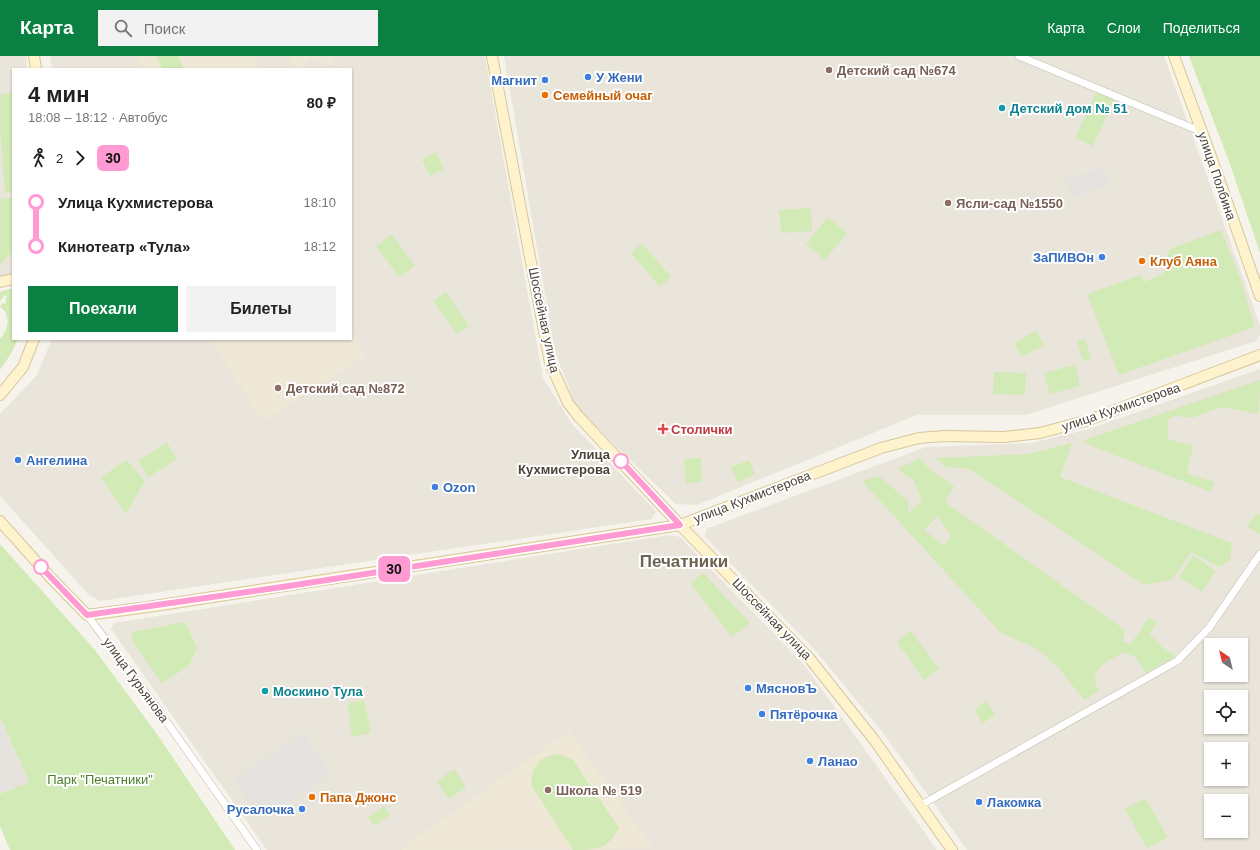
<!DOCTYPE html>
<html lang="ru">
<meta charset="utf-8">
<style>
:root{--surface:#fff;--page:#f2f2f2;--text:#202124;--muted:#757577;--accent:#0b8043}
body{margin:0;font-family:Arial,sans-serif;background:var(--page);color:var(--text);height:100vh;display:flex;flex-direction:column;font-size:15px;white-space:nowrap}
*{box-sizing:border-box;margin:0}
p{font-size:13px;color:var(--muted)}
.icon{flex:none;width:22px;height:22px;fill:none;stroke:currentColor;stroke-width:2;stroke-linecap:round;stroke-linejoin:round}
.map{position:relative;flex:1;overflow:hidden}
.sheet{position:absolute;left:12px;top:12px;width:340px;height:272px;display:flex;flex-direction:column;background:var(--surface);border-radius:0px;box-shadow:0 1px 3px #0004}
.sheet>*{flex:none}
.badge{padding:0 8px;border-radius:6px;font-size:14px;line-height:26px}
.needle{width:26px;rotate:325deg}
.tools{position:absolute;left:1204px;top:582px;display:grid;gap:8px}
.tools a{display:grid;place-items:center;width:44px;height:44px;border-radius:0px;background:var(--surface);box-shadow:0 1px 3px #0004;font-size:20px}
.map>.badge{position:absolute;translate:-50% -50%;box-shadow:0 0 0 2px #fff}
.legs{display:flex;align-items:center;gap:6px;height:44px;padding:0 16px;font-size:13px}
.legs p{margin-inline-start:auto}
.head{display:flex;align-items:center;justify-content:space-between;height:68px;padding:0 16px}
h1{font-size:22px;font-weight:700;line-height:30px}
.action{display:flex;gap:8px;margin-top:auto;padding:8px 16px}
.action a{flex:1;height:46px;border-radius:0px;background:var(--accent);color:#fff;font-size:16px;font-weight:700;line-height:46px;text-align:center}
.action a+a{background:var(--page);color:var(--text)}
ul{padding:0 16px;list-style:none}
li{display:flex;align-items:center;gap:14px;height:44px;font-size:15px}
li i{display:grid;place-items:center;width:6px;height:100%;margin:0 5px;background:currentColor}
li i::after{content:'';width:10px;height:10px;margin:-5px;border:3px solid;border-radius:50%;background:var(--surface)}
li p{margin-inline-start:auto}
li:first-child i{background:linear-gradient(#0000 50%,currentColor 0)}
li:last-child i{background:linear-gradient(currentColor 50%,#0000 0)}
header{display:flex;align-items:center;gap:24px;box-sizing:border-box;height:56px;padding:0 20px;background:var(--accent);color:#fff}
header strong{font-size:19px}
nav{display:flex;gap:22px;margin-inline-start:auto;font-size:14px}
.search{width:280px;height:36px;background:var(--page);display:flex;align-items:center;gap:10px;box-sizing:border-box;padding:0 14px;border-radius:0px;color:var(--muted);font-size:15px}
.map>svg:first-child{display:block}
</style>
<header>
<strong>Карта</strong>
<div class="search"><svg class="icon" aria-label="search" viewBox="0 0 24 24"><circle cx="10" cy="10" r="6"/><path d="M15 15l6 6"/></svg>Поиск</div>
<nav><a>Карта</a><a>Слои</a><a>Поделиться</a></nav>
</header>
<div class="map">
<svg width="1260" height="794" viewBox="0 0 1260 794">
<rect width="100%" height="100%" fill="#f6f3ec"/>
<path fill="#eae5da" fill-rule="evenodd" d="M0,0H26L27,2L26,13H13V219L0,222Z
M50,0H485L543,322L572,368L656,455L652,463L100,545L89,539L0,440V358L37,319L52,283H351V13H52Z
M504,0H1164L1260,269V279L1256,285L1026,359H917L697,449L676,448L577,353L555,296Z
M1260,313V794H967L884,678L815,594L705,481L706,473L926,391L1031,387L1089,373ZM1211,589H1241V619H1211ZM1211,641H1241V671H1211ZM1211,693H1241V723H1211ZM1211,745H1241V775H1211Z
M669,479L680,481L805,610L937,794H267L111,573L114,567Z"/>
<path fill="#e6e2dd" d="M0,661L29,726L0,738Z"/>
<path fill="#efe8d6" d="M138,0H254L260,13H139Z
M289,0H333L330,9L308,1L303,13H295Z
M351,277L366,299L263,365L210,283H351Z
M569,675L653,793L402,794L401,793Z"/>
<path fill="#d2eab5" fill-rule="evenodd" d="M157,0H178L184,13H162Z
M1189,0H1260V197L1231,111Z
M13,36V135L5,137L0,71V39Z
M1096,36L1114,44L1093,90L1075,82Z
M436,96L444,113L430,120L422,104Z
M13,141V195L0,209V143Z
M811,152L812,175L781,177L779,154Z
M828,161L847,177L825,204L806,188Z
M1221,174L1240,222L1255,271L1119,319L1087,238L1141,219L1144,226L1163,218L1170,193Z
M392,178L415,210L399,221L376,190Z
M642,187L671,221L660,231L631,197Z
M9,233H13V283H18L12,296L0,314V283C8,274 12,259 0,251L2,247L5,248L7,240L5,239L0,245V236Z
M446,236L469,270L457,278L433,245Z
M1036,275L1044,289L1021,301L1014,287Z
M1085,283L1091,303L1083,305L1077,285Z
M1075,309L1080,330L1050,338L1044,317Z
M994,316L1026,317L1025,339L993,338Z
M1260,324L1259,358L1221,351L1192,362L1175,360L1168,364V383L1193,390L1187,418L1214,426L1211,436L1089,389L1084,384Z
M167,387L177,403L148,421L138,405Z
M1072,387L1060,421L1232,487L1230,504L1219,511L1191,496L1173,523L1144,529L969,413L946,411L935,402L1028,398Z
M701,402L702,426L686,427L684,403Z
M920,402L929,413L954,430L945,446L1125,574L1123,585L1131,588L1149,561L1157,566L1150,578L1163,592L1176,600L1146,617L1135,601L1124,596C1115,601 1093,611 1095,623C1095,627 1098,632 1099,635L1084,644L1058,611L1036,592L1001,577L862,425L879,420L909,446L908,458L922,444L914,425L897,413ZM938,460L951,480L944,489L924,474Z
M126,404L145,425L126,458L101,421Z
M749,404L755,418L738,426L731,411Z
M1257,457L1260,459V479L1247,470Z
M0,488L95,594L159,681L235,794H10L0,770V738L29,726L0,661Z
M1193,499L1216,515L1202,536L1179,521Z
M703,517L750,567L732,581L690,527Z
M185,566L197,592L189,610L162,627L134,588L131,578L132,576Z
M911,575L939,613L924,624L897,586Z
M364,644L371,677L352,681L349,666L351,665L347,648Z
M986,645L995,659L983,667L974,654Z
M560,698L573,704L619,772C606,794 599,794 573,794L531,729C533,708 539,700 560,698Z
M454,713L466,731L449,743L437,725Z
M1145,742L1168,781L1147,792L1125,753Z
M384,750L390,759L374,770L368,761Z"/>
<path fill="#e5e3e0" d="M1103,111L1109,129L1072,141L1066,123Z
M303,677L331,719L262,765L234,724Z"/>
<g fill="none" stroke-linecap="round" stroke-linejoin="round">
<defs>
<path id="street" d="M1019,0L1202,76
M87,559L157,652L257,794
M921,749L1177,605L1209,572L1260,498"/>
<path id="secondary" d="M34,0L36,13
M492,0L550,307L568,347L579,361L680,469L810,603L875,685L952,794
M1174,0L1212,103L1260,240
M0,226L13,223
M0,339L23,311L34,283
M0,465L50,521L87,559L148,551L680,469L881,392L919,382L944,380L1004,381L1040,377L1089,364L1260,299"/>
</defs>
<use href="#street" stroke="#c2bbae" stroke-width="8"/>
<use href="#secondary" stroke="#d6c79b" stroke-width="12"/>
<use href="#street" stroke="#fff" stroke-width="7"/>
<use href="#secondary" stroke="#fff3cd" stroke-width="10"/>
</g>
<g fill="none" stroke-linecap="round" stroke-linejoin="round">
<defs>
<path id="line-1" d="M41,511L87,559L282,531L680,469L621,405"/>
</defs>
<use href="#line-1" stroke="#fff" stroke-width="9"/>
<use href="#line-1" stroke="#ff9ad2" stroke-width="6"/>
</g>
<g fill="#8d6e63" stroke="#fff" stroke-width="1.5">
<circle cx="829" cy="14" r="4"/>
<circle cx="948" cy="147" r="4"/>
<circle cx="278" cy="332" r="4"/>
<circle cx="548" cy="734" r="4"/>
</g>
<g fill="#3f7fe0" stroke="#fff" stroke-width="1.5">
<circle cx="588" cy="21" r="4"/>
<circle cx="545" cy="24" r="4"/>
<circle cx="1102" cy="201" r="4"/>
<circle cx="18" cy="404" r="4"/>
<circle cx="435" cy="431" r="4"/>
<circle cx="748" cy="632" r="4"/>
<circle cx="762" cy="658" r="4"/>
<circle cx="810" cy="705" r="4"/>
<circle cx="979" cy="746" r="4"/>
<circle cx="302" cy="753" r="4"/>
</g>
<g fill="#e8710a" stroke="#fff" stroke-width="1.5">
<circle cx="545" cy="39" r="4"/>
<circle cx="1142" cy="205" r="4"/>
<circle cx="312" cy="741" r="4"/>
</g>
<g fill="#0f9aa8" stroke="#fff" stroke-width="1.5">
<circle cx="1002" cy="52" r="4"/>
<circle cx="265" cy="635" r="4"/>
</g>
<path fill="#e0444e" stroke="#fff" stroke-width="1.5" d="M661 367h4v4h4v4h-4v4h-4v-4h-4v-4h4z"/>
<g fill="#fff" stroke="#ff9ad2" stroke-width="2">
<circle cx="621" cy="405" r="7"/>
<circle cx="41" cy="511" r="7"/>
</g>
<g text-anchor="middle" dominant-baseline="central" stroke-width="4" stroke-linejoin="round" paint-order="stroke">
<g font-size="13" font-weight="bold" fill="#785e54" stroke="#fff" text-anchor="start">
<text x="837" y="14">Детский сад №674</text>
<text x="956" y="147">Ясли-сад №1550</text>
<text x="286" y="332">Детский сад №872</text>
<text x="556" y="734">Школа № 519</text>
</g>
<g font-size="13" font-weight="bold" fill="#366cbe" stroke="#fff" text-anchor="start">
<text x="596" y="21">У Жени</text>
<text x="537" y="24" text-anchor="end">Магнит</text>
<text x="1094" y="201" text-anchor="end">ЗаПИВОн</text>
<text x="26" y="404">Ангелина</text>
<text x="443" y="431">Ozon</text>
<text x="756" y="632">МясновЪ</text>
<text x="770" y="658">Пятёрочка</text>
<text x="818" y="705">Ланао</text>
<text x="987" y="746">Лакомка</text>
<text x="294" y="753" text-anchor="end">Русалочка</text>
</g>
<g font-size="13" font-weight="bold" fill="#c56008" stroke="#fff" text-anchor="start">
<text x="553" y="39">Семейный очаг</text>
<text x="1150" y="205">Клуб Аяна</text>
<text x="320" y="741">Папа Джонс</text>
</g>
<g font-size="13" font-weight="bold" fill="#0d838f" stroke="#fff" text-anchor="start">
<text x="1010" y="52">Детский дом № 51</text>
<text x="273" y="635">Москино Тула</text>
</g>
<g font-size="13" fill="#4b4439" stroke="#fff">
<text transform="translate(1217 120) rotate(71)">улица Полбина</text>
<text transform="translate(544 264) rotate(78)">Шоссейная улица</text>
<text transform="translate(1121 351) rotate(-19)">улица Кухмистерова</text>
<text transform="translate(752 441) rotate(-21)">улица Кухмистерова</text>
<text transform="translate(772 563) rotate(46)">Шоссейная улица</text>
<text transform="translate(136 624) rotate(54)">улица Гурьянова</text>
</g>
<g font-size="13" font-weight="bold" fill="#be3a42" stroke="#fff" text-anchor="start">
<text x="671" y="373">Столички</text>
</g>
<g font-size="13" font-weight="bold" fill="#4b4439" stroke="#fff" text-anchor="end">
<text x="610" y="398">Улица<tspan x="610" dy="15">Кухмистерова</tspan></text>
</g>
<g font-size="13" fill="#4a7f2a" stroke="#fff">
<text x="100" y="723">Парк "Печатники"</text>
</g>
<g font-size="17" font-weight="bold" fill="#6e6250" stroke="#fff">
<text x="684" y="505">Печатники</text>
</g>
</g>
</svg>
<div class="tools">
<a><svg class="needle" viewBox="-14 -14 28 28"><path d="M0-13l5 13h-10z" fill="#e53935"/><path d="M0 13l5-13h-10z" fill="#757577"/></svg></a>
<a><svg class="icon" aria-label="locate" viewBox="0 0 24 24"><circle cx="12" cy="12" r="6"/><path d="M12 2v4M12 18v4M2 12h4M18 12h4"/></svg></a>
<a>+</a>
<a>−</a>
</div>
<b class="badge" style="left:394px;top:513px;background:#ff9ad2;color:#111">30</b>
<section class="sheet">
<div class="head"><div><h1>4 мин</h1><p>18:08 – 18:12 · Автобус</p></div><b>80 ₽</b></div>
<div class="legs"><svg class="icon" aria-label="walk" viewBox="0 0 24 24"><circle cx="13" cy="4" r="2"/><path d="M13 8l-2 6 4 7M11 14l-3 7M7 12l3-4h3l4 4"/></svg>2<svg class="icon" aria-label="forward" viewBox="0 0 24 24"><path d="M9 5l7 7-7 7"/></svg><b class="badge" style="background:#ff9ad2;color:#111">30</b></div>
<ul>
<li><i style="color:#ff9ad2"></i><b>Улица Кухмистерова</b><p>18:10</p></li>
<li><i style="color:#ff9ad2"></i><b>Кинотеатр «Тула»</b><p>18:12</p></li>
</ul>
<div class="action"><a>Поехали</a><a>Билеты</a></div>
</section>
</div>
